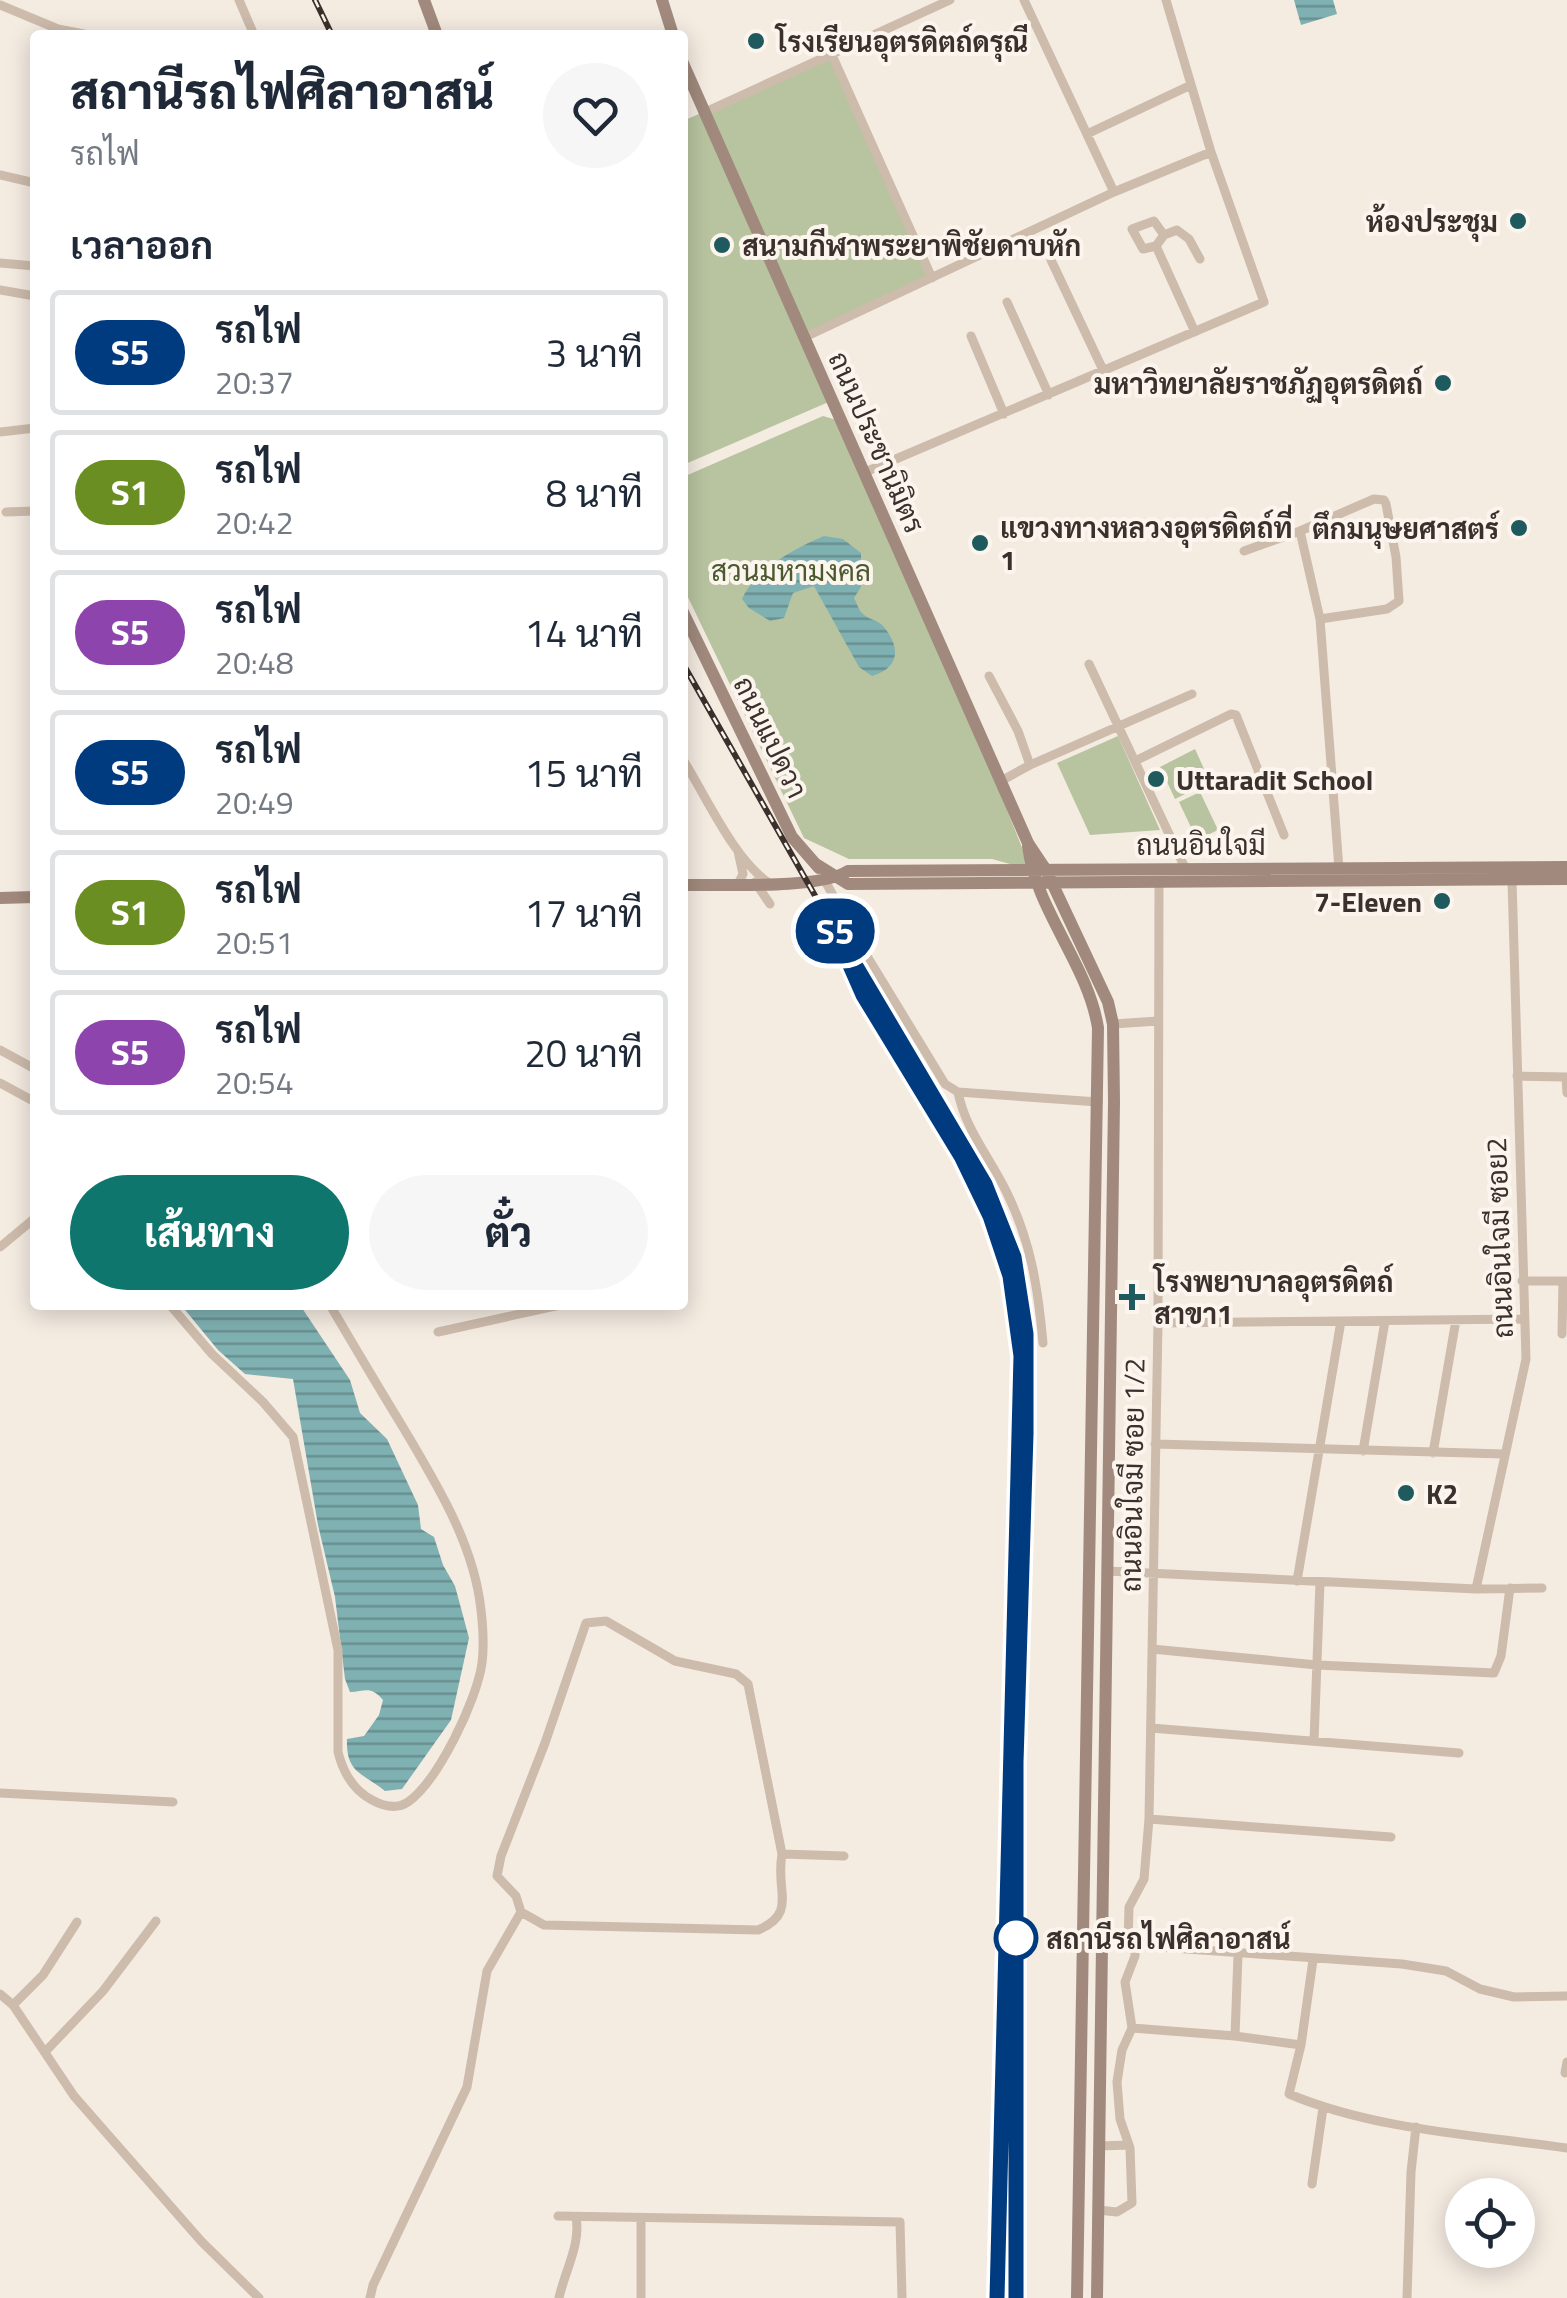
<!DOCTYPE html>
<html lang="th">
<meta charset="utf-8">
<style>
:root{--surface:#fff;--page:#f6f6f7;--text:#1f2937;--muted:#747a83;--line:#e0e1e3;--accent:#0f766e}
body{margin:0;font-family:"Titillium Web",Sarabun,sans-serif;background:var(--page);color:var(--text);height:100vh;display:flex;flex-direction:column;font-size:38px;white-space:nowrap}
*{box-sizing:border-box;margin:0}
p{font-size:32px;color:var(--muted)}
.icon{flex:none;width:55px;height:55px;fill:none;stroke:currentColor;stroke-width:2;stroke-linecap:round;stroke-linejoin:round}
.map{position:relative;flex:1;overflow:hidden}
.drawer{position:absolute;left:30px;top:30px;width:658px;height:1280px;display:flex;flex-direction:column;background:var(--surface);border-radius:10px;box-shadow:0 5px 25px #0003}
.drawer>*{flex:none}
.badge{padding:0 20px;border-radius:32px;font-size:35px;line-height:65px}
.tools{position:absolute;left:1445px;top:2178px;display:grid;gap:20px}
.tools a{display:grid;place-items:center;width:90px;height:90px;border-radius:50%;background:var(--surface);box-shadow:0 5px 25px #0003;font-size:50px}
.map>.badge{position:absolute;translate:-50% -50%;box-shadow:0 0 0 5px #fff}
h2{padding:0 40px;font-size:38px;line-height:90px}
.round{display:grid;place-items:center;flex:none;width:105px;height:105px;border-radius:52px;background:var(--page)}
.overview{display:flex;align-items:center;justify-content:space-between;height:170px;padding:0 40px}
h1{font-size:48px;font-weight:800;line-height:75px}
.button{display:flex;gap:20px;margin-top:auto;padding:20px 40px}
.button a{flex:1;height:115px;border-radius:60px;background:var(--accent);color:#fff;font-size:40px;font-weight:800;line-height:115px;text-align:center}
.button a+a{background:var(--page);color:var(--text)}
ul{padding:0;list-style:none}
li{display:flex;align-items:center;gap:30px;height:125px;margin:0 20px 15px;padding:0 20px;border:5px solid var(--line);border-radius:10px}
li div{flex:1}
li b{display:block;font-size:38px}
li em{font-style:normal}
li .badge{min-width:110px;font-weight:700;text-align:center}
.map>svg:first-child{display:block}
</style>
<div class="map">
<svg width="1567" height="2298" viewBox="0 0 1567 2298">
<defs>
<pattern id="water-rules" width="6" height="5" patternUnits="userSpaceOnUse" patternTransform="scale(2.5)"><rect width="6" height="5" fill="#7fb0b2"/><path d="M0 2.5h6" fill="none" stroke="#699091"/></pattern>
</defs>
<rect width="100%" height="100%" fill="#f4ebe1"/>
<path fill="#b8c4a0" d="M832,55L932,278L803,338L831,401L683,465V121Z
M823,416L840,421L945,655L1031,870L992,859H849L804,838L683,587V477Z
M1118,736L1160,830L1090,835L1057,763Z
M1195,749L1210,782L1175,799L1160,767Z
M1200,792L1218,830L1197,840L1179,802Z"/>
<path fill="url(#water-rules)" d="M1294,0H1333L1337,14L1301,25Z
M824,536L843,539L861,553V587L854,598C857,603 858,609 862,613C867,619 878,620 883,626C901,647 900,668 872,676L859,667L814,586L793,593L784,618L770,621L749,608L742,599C755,569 796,548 824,536Z
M181,1305H300L350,1380L360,1413L387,1439L418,1505L421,1529L434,1537L443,1565L455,1586L469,1638L451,1720L402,1789L385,1791C361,1772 346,1773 347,1739L364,1736L379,1715L383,1700C370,1685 365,1692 350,1692L345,1679L335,1597L318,1525L293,1379L245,1374L218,1350Z"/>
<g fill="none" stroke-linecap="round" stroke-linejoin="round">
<path stroke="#cdbbac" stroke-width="9" d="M239,0L254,35
M1024,0L1114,192
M0,5L58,29L89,35
M832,55L932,278
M703,113L950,0
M1087,134L1191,85
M0,175L35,183
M1164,235L1154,221L1132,229L1143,249L1156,246L1164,235L1177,230L1189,239L1200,259
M1156,246L1195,332
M1051,260L1104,372
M0,263L35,266
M0,290L35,296
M1007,302L1049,395
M971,336L1004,414
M803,338L1114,192L1211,152
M0,432L35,428
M863,473L1264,302L1211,152L1166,0
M6,512L35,511
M1300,531L1374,499L1384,500L1386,504L1396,557L1399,601L1387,609L1320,619
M1244,551L1300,531L1320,619L1339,869
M1089,664L1186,870
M989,676L1018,731L1030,765
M682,758C705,794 734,860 769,883
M1135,761L1231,714L1236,715L1284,835
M1001,781L1030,765L1192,694
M738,851L743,874L738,884
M824,879L859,943L945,1084L958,1092L1098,1102
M755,882L770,904
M1113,1024L1158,1021
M0,1050L35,1069
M1517,1076L1566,1077L1567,1093
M0,1083L35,1102
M958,1092C965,1129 990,1158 1006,1191C1031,1241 1038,1288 1043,1343
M0,1247L35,1218
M1522,1281H1567
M170,1305L212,1354L263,1402L293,1437L338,1650V1752C343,1772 353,1790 372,1800C383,1806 396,1810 408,1802C438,1781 477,1700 482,1663C484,1647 483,1627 481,1610C474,1544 437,1485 404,1429C379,1388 354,1346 330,1305
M1158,1323L1523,1319
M438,1332L560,1305
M1562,1334L1563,1281
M1155,1444L1504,1454
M1363,1451L1385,1321
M1433,1453L1456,1320
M1107,1571L1476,1589L1542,1588
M1297,1581L1341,1321
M1476,1589L1526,1359L1512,880
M1152,1649L1317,1665L1494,1673L1501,1656L1510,1588
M1151,1728L1459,1753
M1314,1741L1320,1582
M0,1793L173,1802
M1149,1819L1391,1837
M521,1912L516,1896L497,1876L501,1856L545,1743L586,1623L606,1621L675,1661L736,1674L748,1684L782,1854
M1102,1943L1402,1964L1446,1971L1480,1989L1514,1997L1567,1996
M1128,1945L1129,1907L1144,1879L1149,1819L1158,1323L1159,882
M1313,1960L1301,2045L1289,2094C1375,2130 1475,2135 1567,2148
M0,1994L13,2005L74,2096L201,2241L259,2298
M13,2005L43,1975L77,1922
M1132,2028L1125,1982L1135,1956V1946
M1235,2036L1238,1955
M45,2052L103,1991L156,1921
M1565,2073L1567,2062
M1099,2146L1129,2145
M1312,2184L1323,2108
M1098,2210L1117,2212L1132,2203L1130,2148L1120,2119L1117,2082L1122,2050L1132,2028L1235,2036L1301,2045
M558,2216L900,2222L902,2298
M641,2218V2298
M370,2298L373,2285L467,2087L487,1971L521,1912L544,1925L758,1930C798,1913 775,1891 782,1854L844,1856
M559,2298C565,2270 581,2245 576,2217
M1407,2298L1411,2172L1416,2127"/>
<path stroke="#a18a7d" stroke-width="12" d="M424,0L437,35
M662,0L673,35
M682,61L1028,843L1046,870L1108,1002L1113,1024L1114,1102L1097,2298
M682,610L792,837L819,868
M1028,846C1036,911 1088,964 1098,1028L1077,2298
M816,864L848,884L1567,879
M682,885C721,884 818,890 848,871L1567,867
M0,898L35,897"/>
<defs>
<path id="rail" d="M315,0L332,35
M682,662L834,929L985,1184L1005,1228L1019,1282L1026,1334L1027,1382L1016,1762V2298
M997,2298L1003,2098"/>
</defs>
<use href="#rail" stroke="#3b302b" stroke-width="6"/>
<use href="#rail" stroke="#fbf5ee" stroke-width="2.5" stroke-dasharray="8" stroke-linecap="butt"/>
</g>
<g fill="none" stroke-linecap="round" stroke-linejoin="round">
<defs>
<path id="line" d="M997,2298L1021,1356L1010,1276L990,1216L961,1156L863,995L834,929L985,1184L1014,1257L1026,1334V1434L1016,1762V2298"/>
</defs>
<use href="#line" stroke="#fff" stroke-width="22"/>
<use href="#line" stroke="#003b80" stroke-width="15"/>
</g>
<g fill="#1f5a5e" stroke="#fbf5ee" stroke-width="4">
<circle cx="756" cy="41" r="10"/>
<circle cx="1518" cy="221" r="10"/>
<circle cx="722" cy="245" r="10"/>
<circle cx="1443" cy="383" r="10"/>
<circle cx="1519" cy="528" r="10"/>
<circle cx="980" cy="543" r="10"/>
<circle cx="1156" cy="779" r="10"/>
<circle cx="1442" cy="901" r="10"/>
<path d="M1127 1282h10v10h10v10h-10v10h-10v-10h-10v-10h10z"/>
<circle cx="1406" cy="1493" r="10"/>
</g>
<circle fill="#fff" stroke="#003b80" stroke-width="5" cx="1016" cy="1938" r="20"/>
<g text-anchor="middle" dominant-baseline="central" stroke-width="8" stroke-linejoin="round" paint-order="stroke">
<g font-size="28" font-weight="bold" fill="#3b302b" stroke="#fbf5ee" text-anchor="start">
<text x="776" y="41">โรงเรียนอุตรดิตถ์ดรุณี</text>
<text x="1498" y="221" text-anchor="end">ห้องประชุม</text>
<text x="742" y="245">สนามกีฬาพระยาพิชัยดาบหัก</text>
<text x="1423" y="383" text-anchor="end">มหาวิทยาลัยราชภัฏอุตรดิตถ์</text>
<text x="1000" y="527">แขวงทางหลวงอุตรดิตถ์ที่<tspan x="1000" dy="32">1</tspan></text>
<text x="1499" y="528" text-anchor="end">ตึกมนุษยศาสตร์</text>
<text x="1176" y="779">Uttaradit School</text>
<text x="1422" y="901" text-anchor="end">7-Eleven</text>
<text x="1154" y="1281">โรงพยาบาลอุตรดิตถ์<tspan x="1154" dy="32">สาขา1</tspan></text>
<text x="1426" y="1493">K2</text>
</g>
<g font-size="28" fill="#3b302b" stroke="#fbf5ee">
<text transform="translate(877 442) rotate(66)">ถนนประชานิมิตร</text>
<text transform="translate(771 737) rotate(64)">ถนนแปดวา</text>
<text x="1201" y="844">ถนนอินใจมี</text>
<text transform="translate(1499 1238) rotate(-92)">ถนนอินใจมี ซอย2</text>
<text transform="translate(1132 1475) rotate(-89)">ถนนอินใจมี ซอย 1/2</text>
</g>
<g font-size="28" fill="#4a5a2e" stroke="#fbf5ee">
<text x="791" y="570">สวนมหามงคล</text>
</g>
<g font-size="28" font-weight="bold" fill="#3b302b" stroke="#fbf5ee" text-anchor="start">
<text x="1046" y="1938">สถานีรถไฟศิลาอาสน์</text>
</g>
</g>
</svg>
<div class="tools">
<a><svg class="icon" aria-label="locate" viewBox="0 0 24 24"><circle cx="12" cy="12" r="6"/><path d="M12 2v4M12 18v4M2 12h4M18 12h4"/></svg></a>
</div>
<b class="badge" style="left:835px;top:931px;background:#003b80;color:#fff">S5</b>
<section class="drawer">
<div class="overview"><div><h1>สถานีรถไฟศิลาอาสน์</h1><p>รถไฟ</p></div><a class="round"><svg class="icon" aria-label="heart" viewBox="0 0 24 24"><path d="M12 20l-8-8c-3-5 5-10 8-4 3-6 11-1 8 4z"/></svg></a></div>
<h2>เวลาออก</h2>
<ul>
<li><span class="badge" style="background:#003b80;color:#fff">S5</span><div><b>รถไฟ</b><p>20:37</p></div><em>3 นาที</em></li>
<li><span class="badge" style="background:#6b8e23;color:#fff">S1</span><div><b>รถไฟ</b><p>20:42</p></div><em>8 นาที</em></li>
<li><span class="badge" style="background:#8e44ad;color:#fff">S5</span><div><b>รถไฟ</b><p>20:48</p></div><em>14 นาที</em></li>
<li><span class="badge" style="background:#003b80;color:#fff">S5</span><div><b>รถไฟ</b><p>20:49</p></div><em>15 นาที</em></li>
<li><span class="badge" style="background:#6b8e23;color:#fff">S1</span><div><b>รถไฟ</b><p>20:51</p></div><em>17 นาที</em></li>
<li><span class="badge" style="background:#8e44ad;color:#fff">S5</span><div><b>รถไฟ</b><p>20:54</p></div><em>20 นาที</em></li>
</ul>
<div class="button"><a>เส้นทาง</a><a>ตั๋ว</a></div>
</section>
</div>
